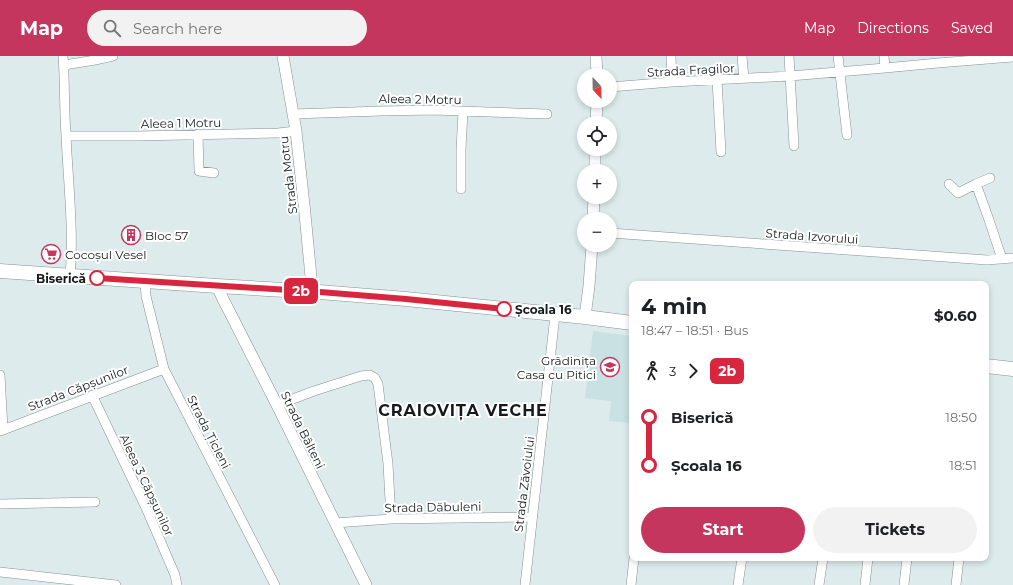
<!DOCTYPE html>
<meta charset="utf-8">
<style>
:root{--surface:#fff;--page:#f2f2f2;--text:#202124;--muted:#757577;--accent:#c5365f}
body{margin:0;font-family:Montserrat,sans-serif;background:var(--page);color:var(--text);height:100vh;display:flex;flex-direction:column;font-size:15px;white-space:nowrap}
*{box-sizing:border-box;margin:0}
p{font-size:13px;color:var(--muted)}
.icon{flex:none;width:22px;height:22px;fill:none;stroke:currentColor;stroke-width:2;stroke-linecap:round;stroke-linejoin:round}
.map{position:relative;flex:1;overflow:hidden}
.sheet{position:absolute;left:629px;top:225px;width:360px;height:280px;display:flex;flex-direction:column;background:var(--surface);border-radius:8px;box-shadow:0 2px 6px #0003}
.sheet>*{flex:none}
.badge{padding:0 8px;border-radius:6px;font-size:14px;line-height:26px}
.needle{width:26px;rotate:158deg}
.tools{position:absolute;left:577px;top:12px;display:grid;gap:8px}
.tools a{display:grid;place-items:center;width:40px;height:40px;border-radius:50%;background:var(--surface);box-shadow:0 2px 6px #0003;font-size:20px}
.map>.badge{position:absolute;translate:-50% -50%;box-shadow:0 0 0 2px #fff}
.legs{display:flex;align-items:center;gap:6px;height:44px;padding:0 12px;font-size:13px}
.legs p{margin-inline-start:auto}
.summary{display:flex;align-items:center;justify-content:space-between;height:68px;padding:0 12px}
h1{font-size:22px;font-weight:700;line-height:30px}
.button{display:flex;gap:8px;margin-top:auto;padding:8px 12px}
.button a{flex:1;height:46px;border-radius:24px;background:var(--accent);color:#fff;font-size:16px;font-weight:700;line-height:46px;text-align:center}
.button a+a{background:var(--page);color:var(--text)}
ul{padding:0 12px;list-style:none}
li{display:flex;align-items:center;gap:14px;height:48px;font-size:15px}
li i{display:grid;place-items:center;width:6px;height:100%;margin:0 5px;background:currentColor}
li i::after{content:'';width:10px;height:10px;margin:-5px;border:3px solid;border-radius:50%;background:var(--surface)}
li p{margin-inline-start:auto}
li:first-child i{background:linear-gradient(#0000 50%,currentColor 0)}
li:last-child i{background:linear-gradient(currentColor 50%,#0000 0)}
header{display:flex;align-items:center;gap:24px;box-sizing:border-box;height:56px;padding:0 20px;background:var(--accent);color:#fff}
header strong{font-size:19px}
nav{display:flex;gap:22px;margin-inline-start:auto;font-size:14px}
.search{width:280px;height:36px;background:var(--page);display:flex;align-items:center;gap:10px;box-sizing:border-box;padding:0 14px;border-radius:22px;color:var(--muted);font-size:15px}
.map>svg:first-child{display:block}
</style>
<header>
<strong>Map</strong>
<div class="search"><svg class="icon" aria-label="search" viewBox="0 0 24 24"><circle cx="10" cy="10" r="6"/><path d="M15 15l6 6"/></svg>Search here</div>
<nav><a>Map</a><a>Directions</a><a>Saved</a></nav>
</header>
<div class="map">
<svg width="1013" height="529" viewBox="0 0 1013 529">
<rect width="100%" height="100%" fill="#ddebec"/>
<path fill="#c9e1e2" d="M593,275L632,280V367L609,365L611,345L585,342Z"/>
<g fill="none" stroke-linecap="round" stroke-linejoin="round">
<defs>
<path id="minor" d="M63,0C65,26 64,53 66,79C68,126 74,173 70,220
M671,0L672,26
M742,0L744,23
M789,0L794,90
M838,0L847,79
M884,0L885,12
M64,9L95,4L113,0
M717,24L721,96
M610,31L672,26L790,20L885,12L938,7L1013,1
M293,58L381,55L433,54L547,58
M198,78L199,115L214,117
M66,80H137L278,77L296,75
M949,128L958,137L976,128L990,122
M976,128L988,161L1002,203
M461,133V93L463,56
M610,177L987,204L1013,202
M145,225L146,240L164,313L275,529
M0,319L3,373
M92,339L147,454L175,519L177,529
M277,349L314,335L361,320L370,319L375,322L378,328L388,408L391,463
M0,375L164,313
M0,448L95,446
M335,467L391,463L532,461
M0,516L116,529
M525,529L555,259
M631,529L634,502
M738,529L742,502
M819,529L823,502
M865,529L868,502
M904,529L907,502
M956,529L959,502"/>
<path id="tertiary" d="M283,0L296,75L305,158L311,221L310,236
M596,0L597,19
M596,67L597,45
M595,115V93
M593,163L594,141
M217,230L222,241L277,349L366,529
M585,261L589,230L592,189"/>
<path id="primary" d="M0,215L217,230L319,236L406,243L585,261L632,267
M986,310L1013,313"/>
</defs>
<use href="#minor" stroke="#859293" stroke-width="10"/>
<use href="#tertiary" stroke="#859293" stroke-width="12"/>
<use href="#primary" stroke="#859293" stroke-width="15"/>
<use href="#minor" stroke="#fff" stroke-width="9"/>
<use href="#tertiary" stroke="#fff" stroke-width="11"/>
<use href="#primary" stroke="#fff" stroke-width="14"/>
</g>
<g fill="none" stroke-linecap="round" stroke-linejoin="round">
<defs>
<path id="line-1" d="M97,222L320,236L406,243L504,253"/>
</defs>
<use href="#line-1" stroke="#fff" stroke-width="9"/>
<use href="#line-1" stroke="#d7263d" stroke-width="6"/>
</g>
<defs>
<symbol id="building-ring" viewBox="-11 -11 22 22"><circle r="9.5" fill="#fff" stroke="#c5365f" stroke-width="1.5"/><path d="M-4-6H4V6H1V3H-1V6H-4ZM-2.5-4.3h1.7v1.8h-1.7ZM.8-4.3h1.7v1.8H.8ZM-2.5-1h1.7V.8h-1.7ZM.8-1h1.7V.8H.8Z" fill="#c5365f"/></symbol>
<symbol id="supermarket-ring" viewBox="-11 -11 22 22"><circle r="9.5" fill="#fff" stroke="#c5365f" stroke-width="1.5"/><path d="M-6-5.5h2.5l.6 2H6L4.5 2H-2.5L-4.4-4H-6ZM-1.5 3.2a1.3 1.3 0 1 0 .1 0ZM3 3.2a1.3 1.3 0 1 0 .1 0Z" fill="#c5365f"/></symbol>
<symbol id="school-ring" viewBox="-11 -11 22 22"><circle r="9.5" fill="#fff" stroke="#c5365f" stroke-width="1.5"/><path d="M0-5L7-2L0 1L-7-2ZM-4 1L0 2.5L4 1V4Q0 6-4 4Z" fill="#c5365f"/></symbol>
</defs>
<g fill-rule="evenodd">
<use href="#building-ring" x="120" y="168" width="22" height="22"/>
<use href="#supermarket-ring" x="40" y="187" width="22" height="22"/>
<use href="#school-ring" x="599" y="300" width="22" height="22"/>
</g>
<g fill="#fff" stroke="#d7263d" stroke-width="2">
<circle cx="97" cy="222" r="7"/>
<circle cx="504" cy="253" r="7"/>
</g>
<g text-anchor="middle" dominant-baseline="central" stroke-width="4" stroke-linejoin="round" paint-order="stroke">
<g font-size="12" fill="#141a1a" stroke="#fff">
<text transform="translate(691 14) rotate(-3)">Strada Fragilor</text>
<text transform="translate(420 43) rotate(1)">Aleea 2 Motru</text>
<text transform="translate(181 67) rotate(-1)">Aleea 1 Motru</text>
<text transform="translate(288 119) rotate(-97)">Strada Motru</text>
<text transform="translate(812 180) rotate(4)">Strada Izvorului</text>
<text transform="translate(78 332) rotate(-21)">Strada Căpșunilor</text>
<text transform="translate(303 374) rotate(64)">Strada Bâlteni</text>
<text transform="translate(209 376) rotate(63)">Strada Țicleni</text>
<text transform="translate(524 428) rotate(-83)">Strada Zăvoiului</text>
<text transform="translate(147 429) rotate(65)">Aleea 3 Căpșunilor</text>
<text transform="translate(433 451) rotate(-1)">Strada Dăbuleni</text>
</g>
<g font-size="12" fill="#141a1a" stroke="#fff" text-anchor="start">
<text x="145" y="179">Bloc 57</text>
<text x="65" y="198">Cocoșul Vesel</text>
<text x="596" y="304" text-anchor="end">Grădinița<tspan x="596" dy="14">Casa cu Pitici</tspan></text>
</g>
<g font-size="12" font-weight="bold" fill="#141a1a" stroke="#fff" text-anchor="end">
<text x="86" y="222">Biserică</text>
<text x="515" y="253" text-anchor="start">Școala 16</text>
</g>
<g font-size="16" font-weight="bold" letter-spacing="1" fill="#141a1a" stroke="#fff">
<text x="463" y="354">CRAIOVIȚA VECHE</text>
</g>
</g>
</svg>
<div class="tools">
<a><svg class="needle" viewBox="-14 -14 28 28"><path d="M0-13l5 13h-10z" fill="#e53935"/><path d="M0 13l5-13h-10z" fill="#757577"/></svg></a>
<a><svg class="icon" aria-label="locate" viewBox="0 0 24 24"><circle cx="12" cy="12" r="6"/><path d="M12 2v4M12 18v4M2 12h4M18 12h4"/></svg></a>
<a>+</a>
<a>−</a>
</div>
<b class="badge" style="left:301px;top:235px;background:#d7263d;color:#fff">2b</b>
<section class="sheet">
<div class="summary"><div><h1>4 min</h1><p>18:47 – 18:51 · Bus</p></div><b>$0.60</b></div>
<div class="legs"><svg class="icon" aria-label="walk" viewBox="0 0 24 24"><circle cx="13" cy="4" r="2"/><path d="M13 8l-2 6 4 7M11 14l-3 7M7 12l3-4h3l4 4"/></svg>3<svg class="icon" aria-label="forward" viewBox="0 0 24 24"><path d="M9 5l7 7-7 7"/></svg><b class="badge" style="background:#d7263d;color:#fff">2b</b></div>
<ul>
<li><i style="color:#d7263d"></i><b>Biserică</b><p>18:50</p></li>
<li><i style="color:#d7263d"></i><b>Școala 16</b><p>18:51</p></li>
</ul>
<div class="button"><a>Start</a><a>Tickets</a></div>
</section>
</div>
